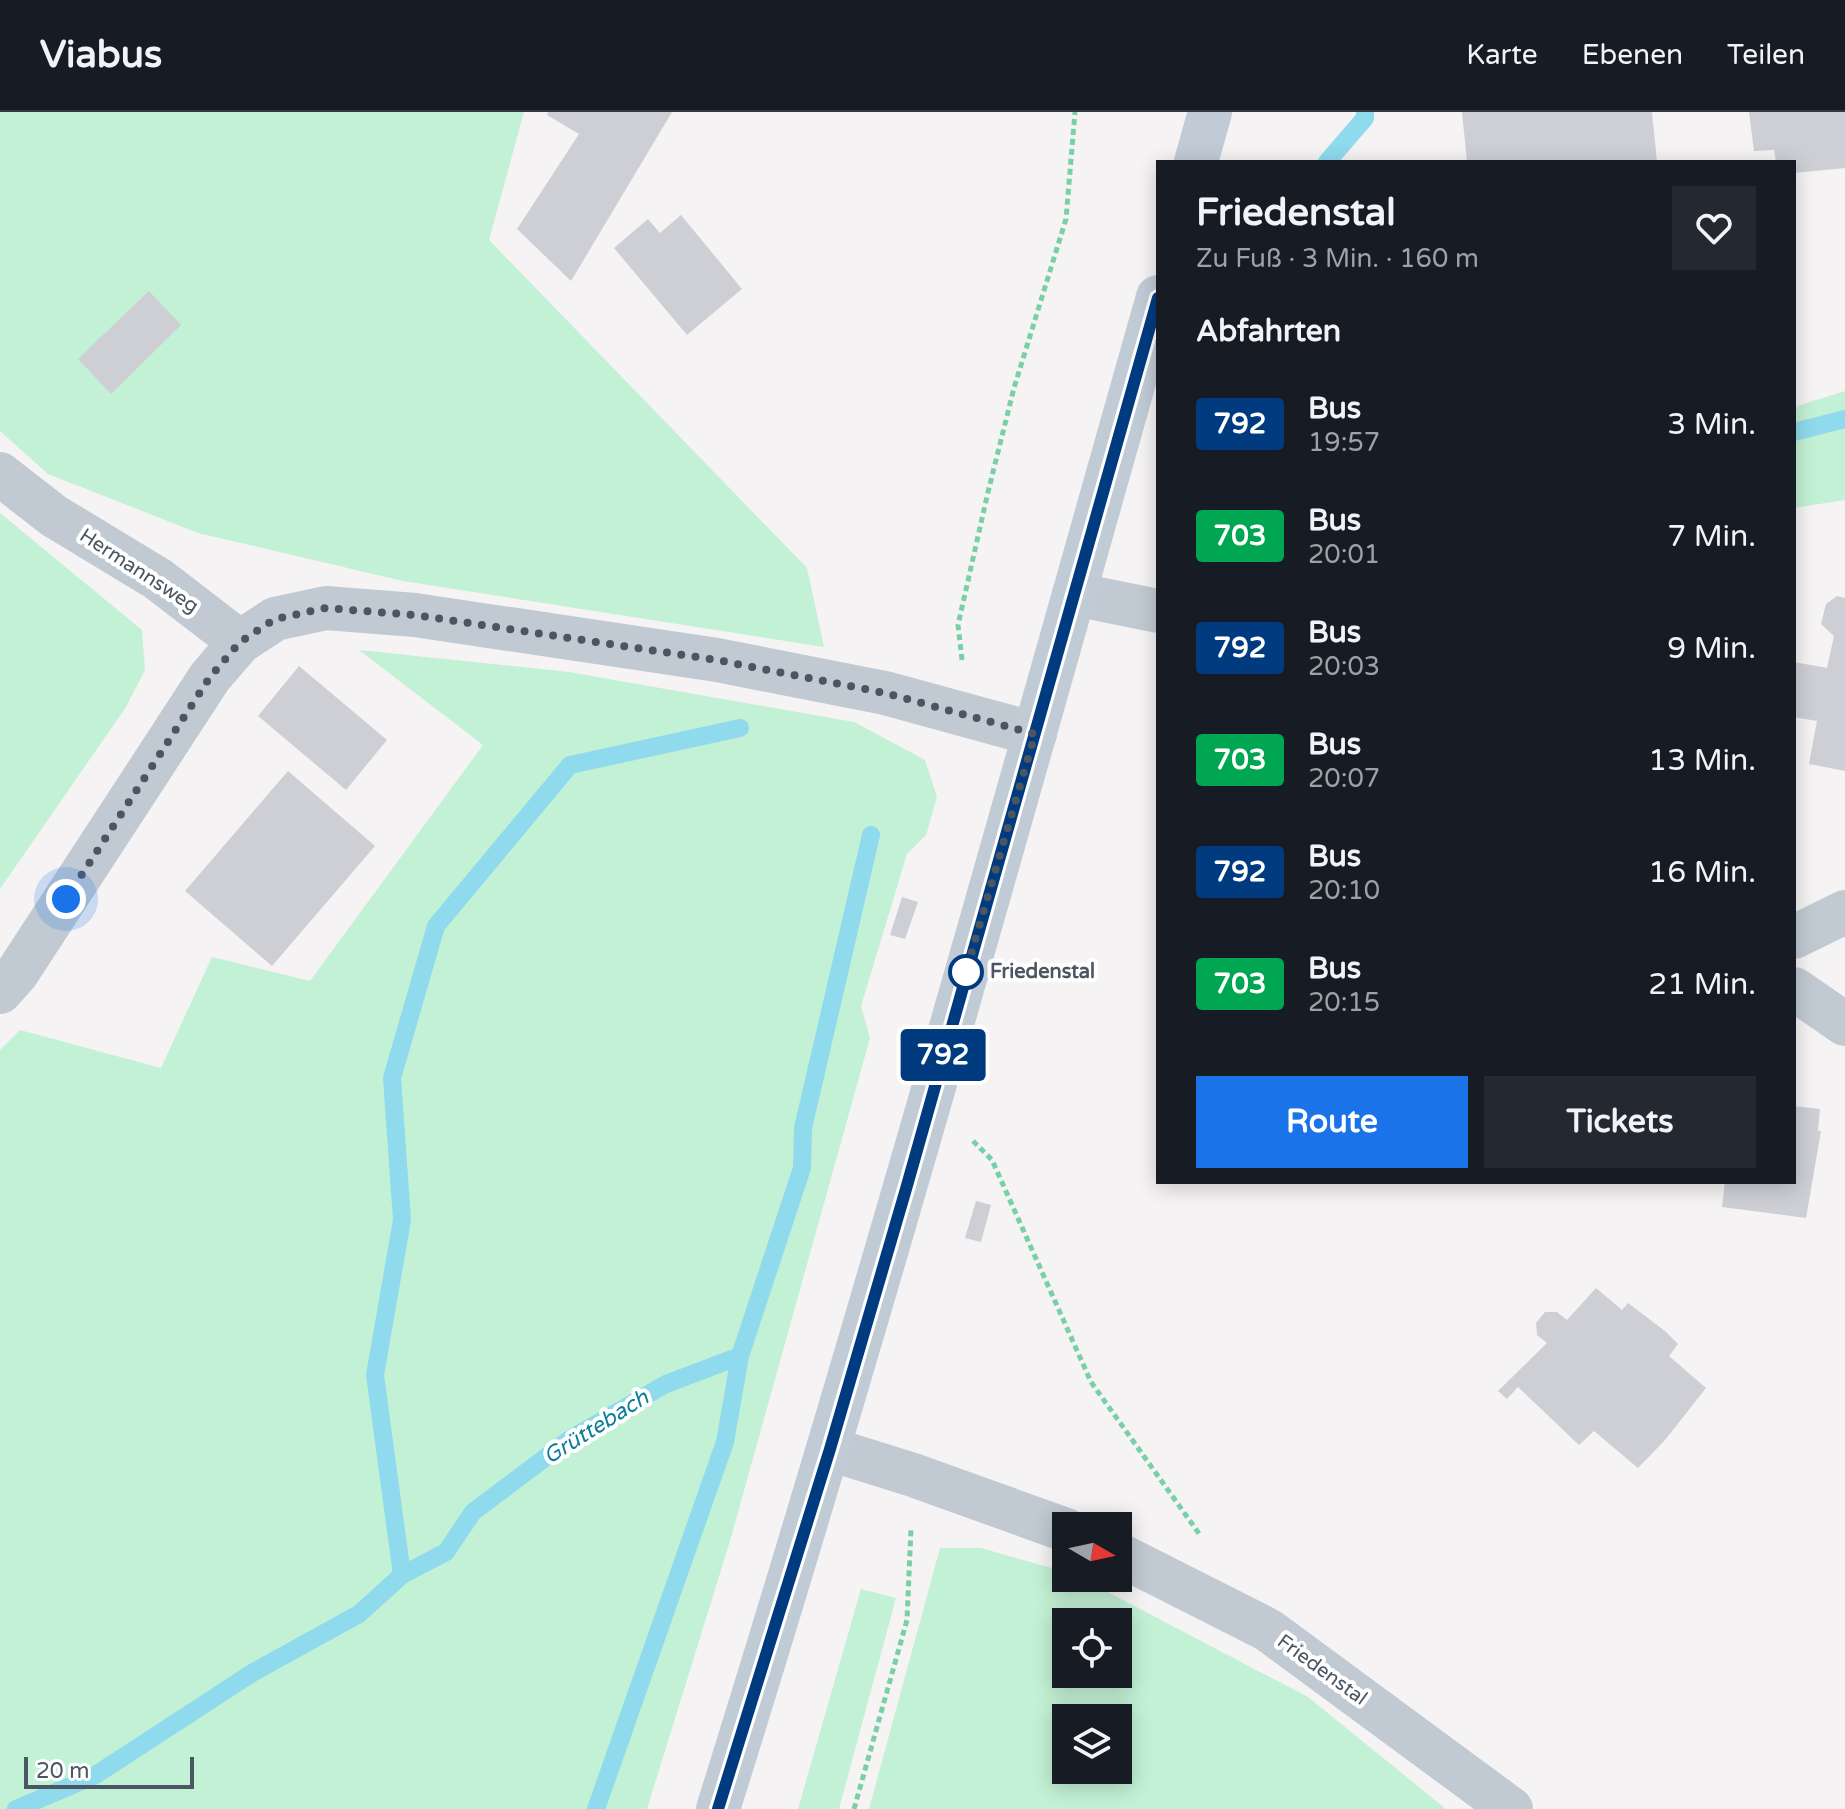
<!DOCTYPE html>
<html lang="de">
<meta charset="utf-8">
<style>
:root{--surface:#171b24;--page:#242831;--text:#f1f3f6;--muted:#9ea1a6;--line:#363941;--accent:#1a73e8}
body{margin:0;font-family:"Varela Round",sans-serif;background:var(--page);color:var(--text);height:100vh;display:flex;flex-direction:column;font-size:30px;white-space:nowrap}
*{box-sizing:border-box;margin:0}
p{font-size:26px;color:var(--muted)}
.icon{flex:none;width:44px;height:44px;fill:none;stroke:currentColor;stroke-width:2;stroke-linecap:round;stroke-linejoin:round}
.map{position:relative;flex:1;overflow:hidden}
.details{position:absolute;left:1156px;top:48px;width:640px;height:1024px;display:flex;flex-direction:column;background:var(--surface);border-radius:0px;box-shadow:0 4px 20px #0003}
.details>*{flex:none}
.badge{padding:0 16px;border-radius:6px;font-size:28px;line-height:52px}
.needle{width:52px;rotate:99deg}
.tools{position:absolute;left:1052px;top:1400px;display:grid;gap:16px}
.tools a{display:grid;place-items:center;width:80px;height:80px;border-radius:0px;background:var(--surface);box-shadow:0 4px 20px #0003;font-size:40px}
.scale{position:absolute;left:24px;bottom:20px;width:170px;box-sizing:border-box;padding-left:8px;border:4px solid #4a5661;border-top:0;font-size:22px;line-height:28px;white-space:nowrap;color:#4a5661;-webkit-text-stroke:6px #fff;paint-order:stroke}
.you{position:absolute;width:40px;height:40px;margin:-20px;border:6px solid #fff;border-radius:50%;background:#1a73e8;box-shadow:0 0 0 12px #1a73e833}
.map>.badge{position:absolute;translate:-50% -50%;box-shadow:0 0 0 4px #fff}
h2{padding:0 40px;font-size:30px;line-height:72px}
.round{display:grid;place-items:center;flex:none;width:84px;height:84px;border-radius:0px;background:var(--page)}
.head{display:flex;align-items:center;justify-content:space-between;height:136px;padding:0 40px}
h1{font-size:38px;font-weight:700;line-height:60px}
.cta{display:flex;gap:16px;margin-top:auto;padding:16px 40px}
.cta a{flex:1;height:92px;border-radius:0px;background:var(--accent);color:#fff;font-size:32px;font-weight:700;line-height:92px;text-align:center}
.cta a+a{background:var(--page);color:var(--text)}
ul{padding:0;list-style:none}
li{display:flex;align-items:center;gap:24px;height:112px;padding:0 40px}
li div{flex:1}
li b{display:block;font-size:30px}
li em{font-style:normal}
li .badge{min-width:88px;font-weight:700;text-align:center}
header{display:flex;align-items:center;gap:48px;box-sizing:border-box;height:112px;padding:0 40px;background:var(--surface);border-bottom:2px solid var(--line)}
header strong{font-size:38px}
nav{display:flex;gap:44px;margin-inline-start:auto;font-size:28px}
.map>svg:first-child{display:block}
</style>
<header>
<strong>Viabus</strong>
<nav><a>Karte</a><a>Ebenen</a><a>Teilen</a></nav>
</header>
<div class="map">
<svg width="1845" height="1697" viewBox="0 0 1845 1697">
<rect width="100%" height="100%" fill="#f5f3f3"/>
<path fill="#c3f1d5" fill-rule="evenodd" d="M0,0H524L489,128L807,456L824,535L403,469L198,421L48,362L0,319Z
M1845,279V388L1794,396V295Z
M0,401L142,518L145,558L126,595L0,777Z
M359,538L569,560L854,610L925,648L937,685L926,723L907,742L861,894L870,926L730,1429L647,1697H0V938L20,918L161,956L212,845L310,869L483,633Z
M940,1436H981L1066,1460V1466H1081L1308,1585L1446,1697H869ZM1118,1510V1562H1066V1510ZM1066,1606H1118V1658H1066Z
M861,1477L896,1486L839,1697H798Z"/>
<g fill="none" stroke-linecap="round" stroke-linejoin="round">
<path stroke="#90daee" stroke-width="18" d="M1327,50L1365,6V0
M1794,320L1845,307
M402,1463L375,1263L402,1108L392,966L436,814L570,653L740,616
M16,1697L94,1664L252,1561L359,1502L402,1463L446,1440L473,1400L570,1327L666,1272L740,1244L802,1056L803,1016L871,723
M596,1697L725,1330L740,1244"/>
</g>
<path fill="#cdcfd5" d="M548,0H672L571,169L517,117L579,22L547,3Z
M1462,0H1652L1657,50H1467Z
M1749,0H1845V56L1794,61V50H1776L1774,38L1754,39Z
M681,103L742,177L687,223L614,136L648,107L660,121Z
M149,179L181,213L111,282L78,247Z
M1837,484L1845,486V659L1809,652L1817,609L1794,605V550L1827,556L1834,524L1821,512L1826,492Z
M299,554L387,628L346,678L258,604Z
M288,659L375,734L272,854L185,779Z
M902,785L918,790L905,827L890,823Z
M1794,994L1820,997L1818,1019H1821L1806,1106L1722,1095L1725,1070H1794Z
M976,1089L991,1093L981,1130L965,1126Z
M1596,1176L1622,1198L1628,1191L1665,1219L1678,1232L1669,1244L1706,1276L1665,1328L1638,1356L1594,1319L1579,1333L1518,1275L1507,1287L1498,1279L1547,1231L1537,1223L1536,1211L1545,1200H1557L1567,1208Z"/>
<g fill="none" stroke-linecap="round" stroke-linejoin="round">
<path stroke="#7ad0a6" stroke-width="5" stroke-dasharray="6 4" stroke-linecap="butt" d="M962,548L958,513L988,380L1014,276L1066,107L1075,0
M973,1029L992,1048L1091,1270L1200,1423
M854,1697L907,1508L911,1417"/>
<path stroke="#c1cad2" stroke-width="44" d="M0,362L54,404L158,467L240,530
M1074,482L1158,499
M1794,825L1845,800
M1794,877L1845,912
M0,880L17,861L210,565L240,530L275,507L326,496L415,503L717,548L885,581L1035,622
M830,1337L913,1363L1066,1418
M1118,1442L1268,1518L1511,1697"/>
<path stroke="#c1cbd6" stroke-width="44" d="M1196,50L1210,0
M718,1697C875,1196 1015,690 1158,185"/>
</g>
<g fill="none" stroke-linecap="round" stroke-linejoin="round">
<defs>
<path id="line" d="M718,1697L830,1337L906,1077L1158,186"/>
</defs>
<use href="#line" stroke="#fff" stroke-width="18"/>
<use href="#line" stroke="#003b80" stroke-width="12"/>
<path stroke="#4a5661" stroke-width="8" stroke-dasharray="0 14.4" d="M66,787L210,565L240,530L275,507L326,496L415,503L717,548L885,581L1035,622L966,860"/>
</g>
<circle fill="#fff" stroke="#003b80" stroke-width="4" cx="966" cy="860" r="16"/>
<g text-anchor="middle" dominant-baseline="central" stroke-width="8" stroke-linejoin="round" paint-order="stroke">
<g font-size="20" fill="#4a5661" stroke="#fff">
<text transform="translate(139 459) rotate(33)">Hermannsweg</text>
<text transform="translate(1322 1558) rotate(36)">Friedenstal</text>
</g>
<g font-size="20" font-weight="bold" fill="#4a5661" stroke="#fff" text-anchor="start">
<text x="990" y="860">Friedenstal</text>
</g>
<g font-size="22" font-style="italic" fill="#0c7c9b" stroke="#fff">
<text transform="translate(596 1315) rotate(-32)">Grüttebach</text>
</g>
</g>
</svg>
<div class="tools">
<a><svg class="needle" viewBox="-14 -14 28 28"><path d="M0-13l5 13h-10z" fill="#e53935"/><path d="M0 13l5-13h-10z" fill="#9ea1a6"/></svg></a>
<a><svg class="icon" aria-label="locate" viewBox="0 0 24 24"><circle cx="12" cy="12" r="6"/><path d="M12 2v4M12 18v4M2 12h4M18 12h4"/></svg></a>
<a><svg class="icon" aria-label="layers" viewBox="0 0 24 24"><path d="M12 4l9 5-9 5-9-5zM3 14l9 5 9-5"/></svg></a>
</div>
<div class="scale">20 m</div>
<div class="you" style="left:66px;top:787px"></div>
<b class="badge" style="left:943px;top:943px;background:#003b80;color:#fff">792</b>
<section class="details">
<div class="head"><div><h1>Friedenstal</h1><p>Zu Fuß · 3 Min. · 160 m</p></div><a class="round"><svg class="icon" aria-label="heart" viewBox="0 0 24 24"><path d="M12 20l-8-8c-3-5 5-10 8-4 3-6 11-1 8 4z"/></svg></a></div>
<h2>Abfahrten</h2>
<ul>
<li><span class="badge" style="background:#003b80;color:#fff">792</span><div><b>Bus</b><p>19:57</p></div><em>3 Min.</em></li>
<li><span class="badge" style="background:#00a651;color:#fff">703</span><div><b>Bus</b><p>20:01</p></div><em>7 Min.</em></li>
<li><span class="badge" style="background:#003b80;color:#fff">792</span><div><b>Bus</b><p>20:03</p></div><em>9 Min.</em></li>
<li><span class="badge" style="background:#00a651;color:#fff">703</span><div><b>Bus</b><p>20:07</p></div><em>13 Min.</em></li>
<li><span class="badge" style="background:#003b80;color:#fff">792</span><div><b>Bus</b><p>20:10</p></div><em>16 Min.</em></li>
<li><span class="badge" style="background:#00a651;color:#fff">703</span><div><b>Bus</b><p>20:15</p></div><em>21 Min.</em></li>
</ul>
<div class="cta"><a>Route</a><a>Tickets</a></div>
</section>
</div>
